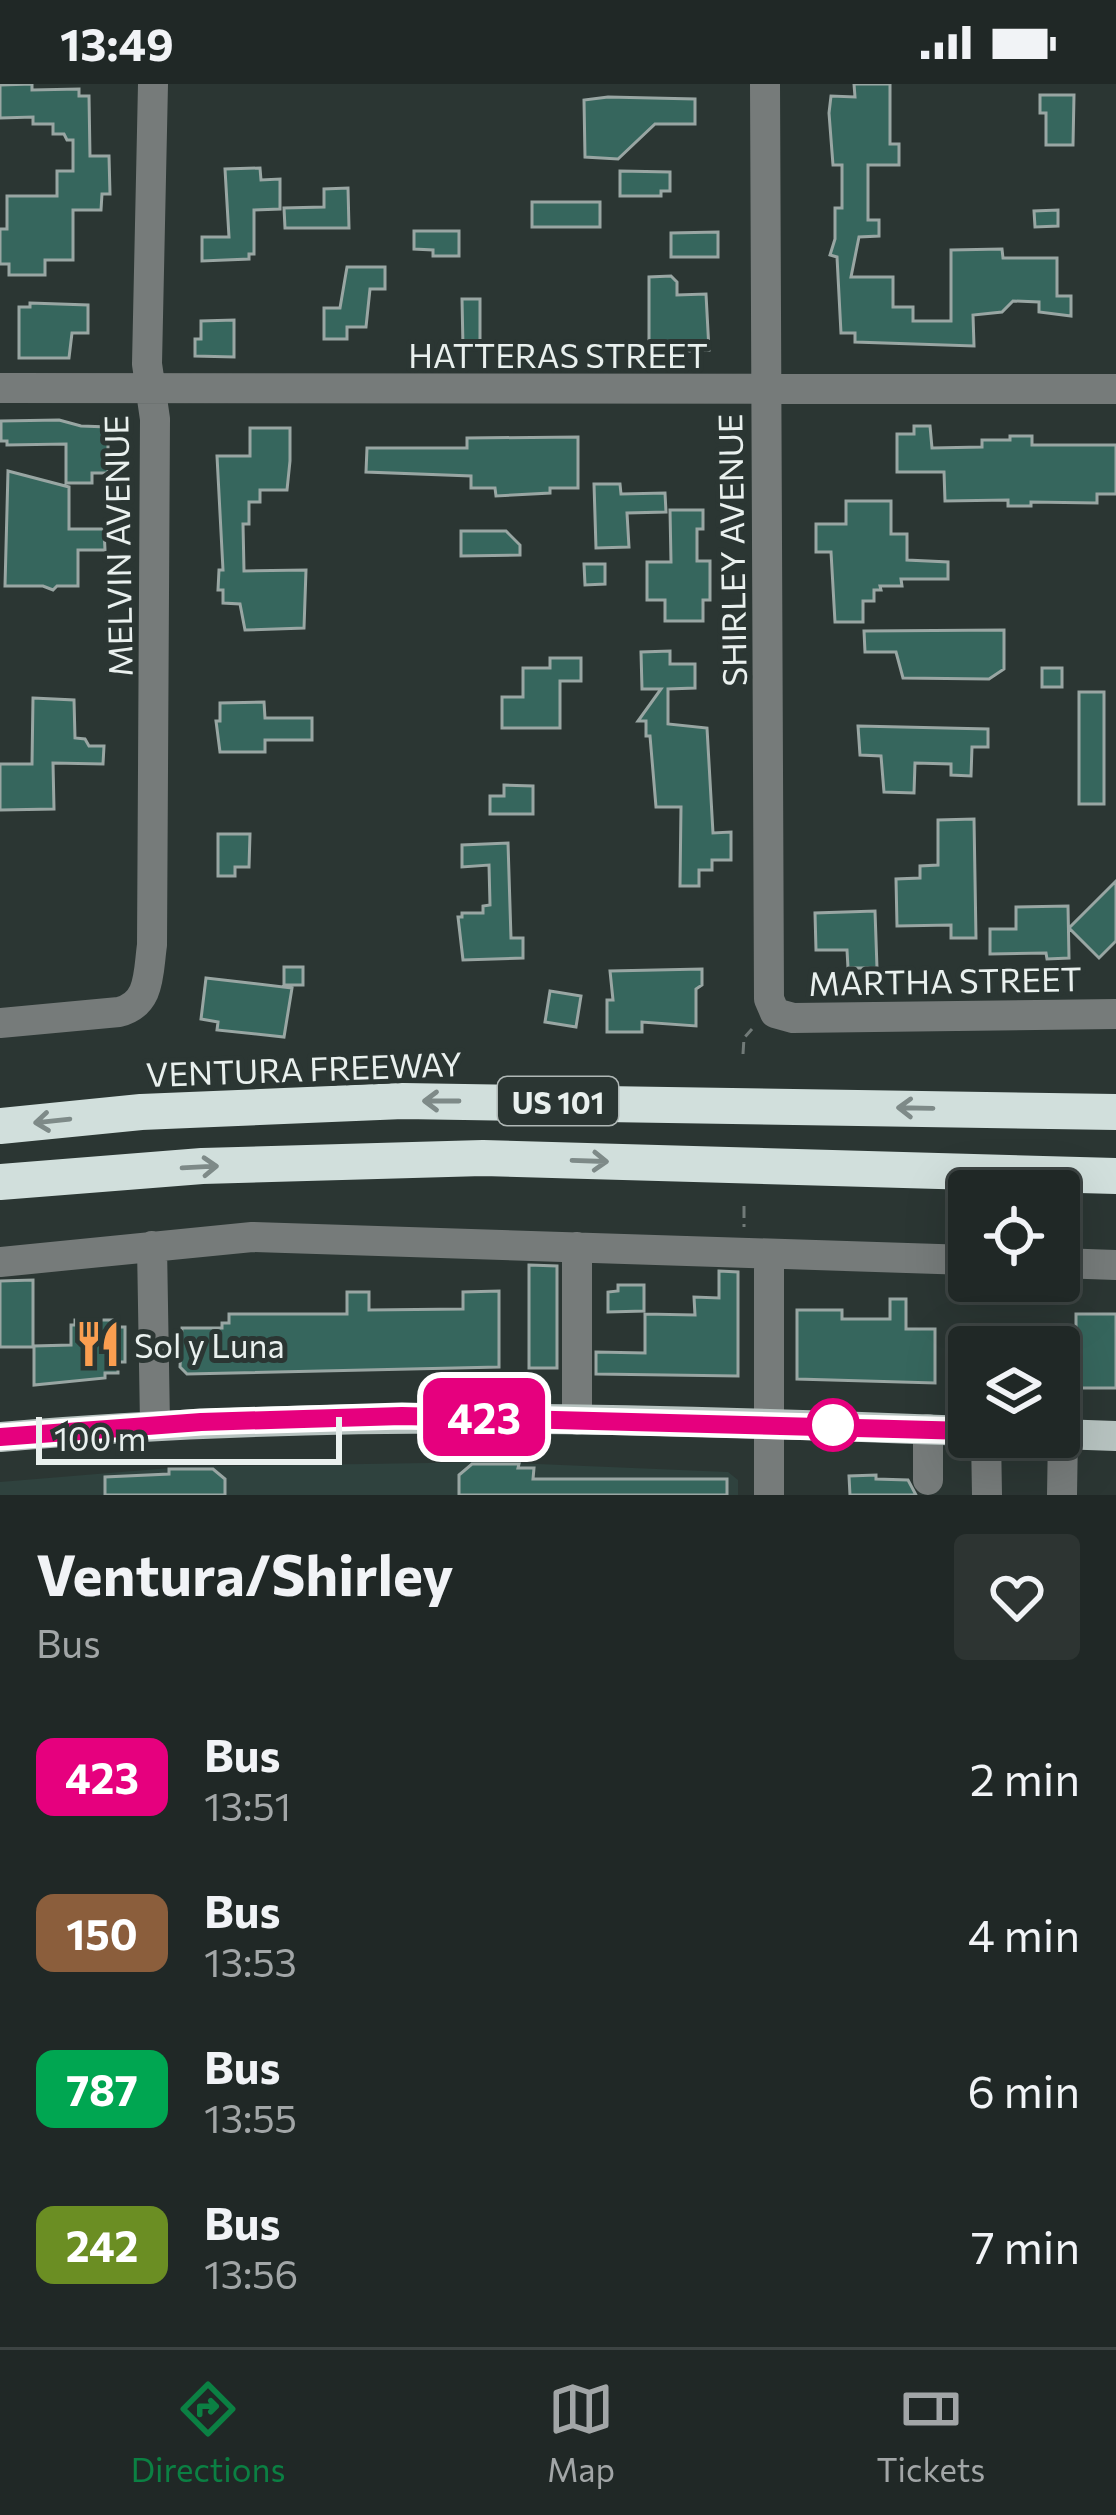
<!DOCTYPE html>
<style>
:root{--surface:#202826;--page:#2d3432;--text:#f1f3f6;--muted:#a2a6a7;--line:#3d4443;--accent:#0b8043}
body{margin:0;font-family:Commissioner,sans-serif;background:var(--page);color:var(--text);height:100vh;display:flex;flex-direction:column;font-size:45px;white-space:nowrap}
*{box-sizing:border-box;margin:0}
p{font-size:39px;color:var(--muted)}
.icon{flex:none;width:66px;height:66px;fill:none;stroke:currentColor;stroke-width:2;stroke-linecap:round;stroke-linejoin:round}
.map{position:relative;height:1411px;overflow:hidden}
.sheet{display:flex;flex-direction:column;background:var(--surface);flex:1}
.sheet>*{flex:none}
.badge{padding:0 24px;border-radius:18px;font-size:42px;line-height:78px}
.controls{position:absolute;left:948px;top:1086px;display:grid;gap:24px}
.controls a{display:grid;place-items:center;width:132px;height:132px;border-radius:12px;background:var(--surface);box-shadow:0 12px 48px #0002,0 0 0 3px var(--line);font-size:60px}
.scale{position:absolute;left:36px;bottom:30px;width:306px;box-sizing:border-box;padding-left:12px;border:6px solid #e9f0ee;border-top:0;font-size:33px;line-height:42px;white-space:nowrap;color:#e9f0ee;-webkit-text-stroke:9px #2b3633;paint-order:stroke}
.map>.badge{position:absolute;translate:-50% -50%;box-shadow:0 0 0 6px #fff}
.round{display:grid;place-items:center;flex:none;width:126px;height:126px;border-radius:12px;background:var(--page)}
.overview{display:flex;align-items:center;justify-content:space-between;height:204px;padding:0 36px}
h1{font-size:57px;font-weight:700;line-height:90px}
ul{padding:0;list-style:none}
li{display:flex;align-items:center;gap:36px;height:156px;padding:0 36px}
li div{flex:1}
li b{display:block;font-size:45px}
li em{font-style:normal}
li .badge{min-width:132px;font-weight:700;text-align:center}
.status{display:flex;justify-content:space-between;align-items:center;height:84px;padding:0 60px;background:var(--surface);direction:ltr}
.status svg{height:33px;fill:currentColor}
.menu{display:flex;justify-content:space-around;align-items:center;height:168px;border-top:3px solid var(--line);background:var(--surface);font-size:33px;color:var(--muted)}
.menu a{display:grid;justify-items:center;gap:6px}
.menu .current{color:var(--accent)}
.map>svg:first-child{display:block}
</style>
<div class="status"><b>13:49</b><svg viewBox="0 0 49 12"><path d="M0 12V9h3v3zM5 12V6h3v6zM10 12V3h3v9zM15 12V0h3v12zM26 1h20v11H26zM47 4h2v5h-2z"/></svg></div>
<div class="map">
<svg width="1116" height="1411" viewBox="0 0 1116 1411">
<rect width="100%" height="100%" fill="#2b3633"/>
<path fill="#2f423e" d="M491,1378L728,1388L738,1396V1411H0V1398L182,1383Z"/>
<path fill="#36665d" stroke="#99a6a3" stroke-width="3" d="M32,0V6L79,5V12H89L90,72H109L110,110H102L101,126H73V176H45V191H9V180H0V145H7V112H57V87H73V56H67L64,50H53V40H33V33L0,34V1Z
M854,0H890V60H899V81H868V136H879V152L859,153L851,193H893V223H913V237H951V166L1002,165L1003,174H1057V212H1071V232L1039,228V218L1013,217L1002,228L973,231L974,262L855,258V249H841L837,173L830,171L835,155V124H842V81H833L829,29L831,12L855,13Z
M1040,11H1074L1073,61H1046V29H1040Z
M608,13L695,15V40H655L618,75L585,73L584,16Z
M260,84L261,96L280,95V125L254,126V170H249V175L202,177V153H229L225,85Z
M620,87L670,88V107H661V112H620Z
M348,104L349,144H285L284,124L324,123V105Z
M532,118H600V143H532Z
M1058,126V142L1035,143L1034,127Z
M414,147H459V172H433V166L414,165Z
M718,148V173H671V149Z
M347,183H385V205H370L366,243H347V255H324V224H340Z
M671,192L677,198V211L706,210L709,266L649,269V193Z
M462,215H480V263H463Z
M30,219L88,221V249H72L69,274H19V223H30Z
M234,236V273L195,272V255H201V237Z
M59,336L81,342L108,343V389H92V399H66V360L7,361V357H1V337Z
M914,342H930L932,364L982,363V356H1010V352H1032V361H1116V410H1097V419L1031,418V422H1008V416L945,417L944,388H897V350H914Z
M250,344H290V377L287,406H260V418H249V440H243L244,487L306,486L304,544L245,546L240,520L223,519V506H218L219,486H223L217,372H250Z
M578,353V404H550V409L496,412L495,404H471V392L366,388L367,364H467V354Z
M8,387L69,403V445H104L105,466H78V502H57L53,506L43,502H5Z
M594,400H620L621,410L665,409L666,428L627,429L629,463L596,464Z
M846,417H891V450H907V476L948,478V495H901L902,502H880L881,506H874V517H863V538H835L831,468H816V440H846Z
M670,426H703V445H697V477H710V516H703V537H665V516H647V478H671Z
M461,447H506L520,461V471L461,472Z
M584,480H605V500L585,501Z
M1004,546V585L989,595L903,594L896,568H865L864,547Z
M670,567V580H695V604L668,605V640L707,644L713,749L731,748V776H712V786H699V802H680L681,723H656L650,652H646V637H638L661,605H642L641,568Z
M550,574H581V597H560V644H502V613H523V584H550Z
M1042,584H1062V603H1042Z
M1079,608H1104V720H1079Z
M33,614L74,616L75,654L85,655L89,662H104L103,680L53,679L54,725L0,726V680H32Z
M264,618L265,634H312V656H265V668H220L216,637H220V619Z
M858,642L988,645V663H972L971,692L951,691V680L915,679L914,709L884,708L881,672L860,671Z
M504,701L533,702V730H490V712H504Z
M974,735L976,854H951V841L897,842L896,795L920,794V782L938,781V736Z
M218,750H250L249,783H235V792H218Z
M508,759L511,854H523V874L463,876L458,833H462V829H483V822L490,821L489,781L462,783V761Z
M1116,797V857L1099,874L1069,844Z
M1068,822L1069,874L1047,875L1046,869L990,870V845H1016V823Z
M875,827L877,884H848L847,866H816L815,829Z
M284,883H303V901H284Z
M702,885V901L696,905V942L642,938V948H607V916H613L610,887Z
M206,894L292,904L284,953L217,946L218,938L201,935Z
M550,907L581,912L576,943L545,938Z
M529,1181L557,1182V1284H529Z
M719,1187L738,1188V1292L596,1290V1268L645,1269V1230L695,1231L694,1213L719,1214Z
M33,1196V1263H0V1197Z
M618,1201H644V1227L608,1228V1208L618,1207Z
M499,1207V1283L187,1290L180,1283L182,1244H222V1239H229V1230H347V1208H369V1226L463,1225V1208Z
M890,1215H906V1245H935V1299L797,1295V1226H842V1235H890Z
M1076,1230H1116V1304H1076L1071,1263H1076Z
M75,1236H117V1243H125V1278H118V1289H105V1294L34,1301V1262L71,1261V1241H75Z
M472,1380H519L518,1384H534L533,1395H727V1411H459V1391Z
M169,1385H213L225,1395V1411H105V1393L169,1390Z
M876,1391V1395L908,1396L916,1411H850L849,1392Z"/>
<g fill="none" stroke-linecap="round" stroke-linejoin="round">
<path stroke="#717a78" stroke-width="3" stroke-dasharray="12 6" stroke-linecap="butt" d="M743,970L744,954L752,945
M744,1122V1143"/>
<path stroke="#767b7a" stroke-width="30" d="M765,0L769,915L775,929L793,934L1116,930
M0,304L1116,305
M0,939L119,928C151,920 148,889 152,861L155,335L147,280L153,0
M152,1162L155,1340
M577,1163V1336
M769,1170V1411
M0,1178L252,1153L969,1176
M1059,1179L1116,1181
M928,1345V1396
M986,1353L987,1411
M1062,1411L1063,1350"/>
<path stroke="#b7c3c0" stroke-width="30" d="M1059,1350L1116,1352
M0,1353C323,1325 645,1334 969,1347"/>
<path stroke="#d1dfdc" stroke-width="36" d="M0,1042L141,1028L403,1017L1116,1028
M0,1098L202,1082L483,1074L1116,1092"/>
</g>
<defs><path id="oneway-shaft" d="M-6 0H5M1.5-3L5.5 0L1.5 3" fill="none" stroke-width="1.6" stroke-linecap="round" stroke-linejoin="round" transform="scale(3)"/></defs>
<g stroke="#7e8a88">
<use href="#oneway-shaft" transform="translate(441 1017) rotate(-180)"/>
<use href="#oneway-shaft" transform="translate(915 1024) rotate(-179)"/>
<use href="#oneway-shaft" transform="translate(52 1037) rotate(174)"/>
<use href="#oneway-shaft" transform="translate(590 1077) rotate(2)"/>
<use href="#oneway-shaft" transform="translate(200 1083) rotate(-3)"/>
</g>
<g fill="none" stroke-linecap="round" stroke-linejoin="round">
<defs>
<path id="line" d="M0,1353L201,1338L402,1332L969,1347"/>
</defs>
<use href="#line" stroke="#fff" stroke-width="27"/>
<use href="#line" stroke="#e6007e" stroke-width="18"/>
</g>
<defs>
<symbol id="restaurant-bare" viewBox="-9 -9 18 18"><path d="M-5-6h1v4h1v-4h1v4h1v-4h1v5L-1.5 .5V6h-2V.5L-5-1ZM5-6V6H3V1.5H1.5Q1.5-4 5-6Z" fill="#fb9e50" stroke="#2b3633" stroke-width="2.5" paint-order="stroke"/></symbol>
</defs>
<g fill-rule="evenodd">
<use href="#restaurant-bare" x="65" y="1227" width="66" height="66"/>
</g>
<circle fill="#fff" stroke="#e6007e" stroke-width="6" cx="833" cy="1341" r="24"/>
<g text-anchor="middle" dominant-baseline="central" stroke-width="10" stroke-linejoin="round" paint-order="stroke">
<rect fill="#2b3633" stroke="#b0b8b6" stroke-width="3" x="498" y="993" width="120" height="48" rx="9"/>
<g font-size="30" font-weight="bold" fill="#e9f0ee">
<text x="558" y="1017">US 101</text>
</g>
<g font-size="33" fill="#e9f0ee" stroke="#2b3633">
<text x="558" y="270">HATTERAS STREET</text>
<text transform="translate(117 462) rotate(-91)">MELVIN AVENUE</text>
<text transform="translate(731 466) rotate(-91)">SHIRLEY AVENUE</text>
<text transform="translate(945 896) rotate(-1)">MARTHA STREET</text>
<text transform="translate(304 984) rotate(-2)">VENTURA FREEWAY</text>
</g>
<g font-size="33" fill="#e9f0ee" stroke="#2b3633" text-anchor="start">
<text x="134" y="1260">Sol y Luna</text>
</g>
</g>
</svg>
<div class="controls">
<a><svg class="icon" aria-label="locate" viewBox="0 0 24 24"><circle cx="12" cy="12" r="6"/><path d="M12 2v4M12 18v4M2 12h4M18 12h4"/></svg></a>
<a><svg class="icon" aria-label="layers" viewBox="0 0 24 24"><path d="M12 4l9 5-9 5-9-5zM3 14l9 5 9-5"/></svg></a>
</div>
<div class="scale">100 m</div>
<b class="badge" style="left:484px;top:1333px;background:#e6007e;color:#fff">423</b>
</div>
<section class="sheet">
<div class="overview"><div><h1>Ventura/Shirley</h1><p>Bus</p></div><a class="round"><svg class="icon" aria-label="heart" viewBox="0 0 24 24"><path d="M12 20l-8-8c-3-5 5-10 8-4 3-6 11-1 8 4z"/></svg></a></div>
<ul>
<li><span class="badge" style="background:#e6007e;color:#fff">423</span><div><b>Bus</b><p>13:51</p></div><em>2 min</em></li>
<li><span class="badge" style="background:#8b5e3c;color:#fff">150</span><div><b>Bus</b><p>13:53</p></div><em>4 min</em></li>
<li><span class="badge" style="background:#00a651;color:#fff">787</span><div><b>Bus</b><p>13:55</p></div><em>6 min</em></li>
<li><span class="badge" style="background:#6b8e23;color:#fff">242</span><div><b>Bus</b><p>13:56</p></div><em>7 min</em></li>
</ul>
</section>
<nav class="menu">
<a class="current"><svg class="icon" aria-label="directions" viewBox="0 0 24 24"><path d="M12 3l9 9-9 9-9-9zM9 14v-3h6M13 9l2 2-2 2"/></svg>Directions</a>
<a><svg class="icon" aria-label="map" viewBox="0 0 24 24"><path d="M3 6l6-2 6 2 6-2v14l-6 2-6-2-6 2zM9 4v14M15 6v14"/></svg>Map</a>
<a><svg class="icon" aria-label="tickets" viewBox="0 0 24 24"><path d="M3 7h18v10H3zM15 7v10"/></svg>Tickets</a>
</nav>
